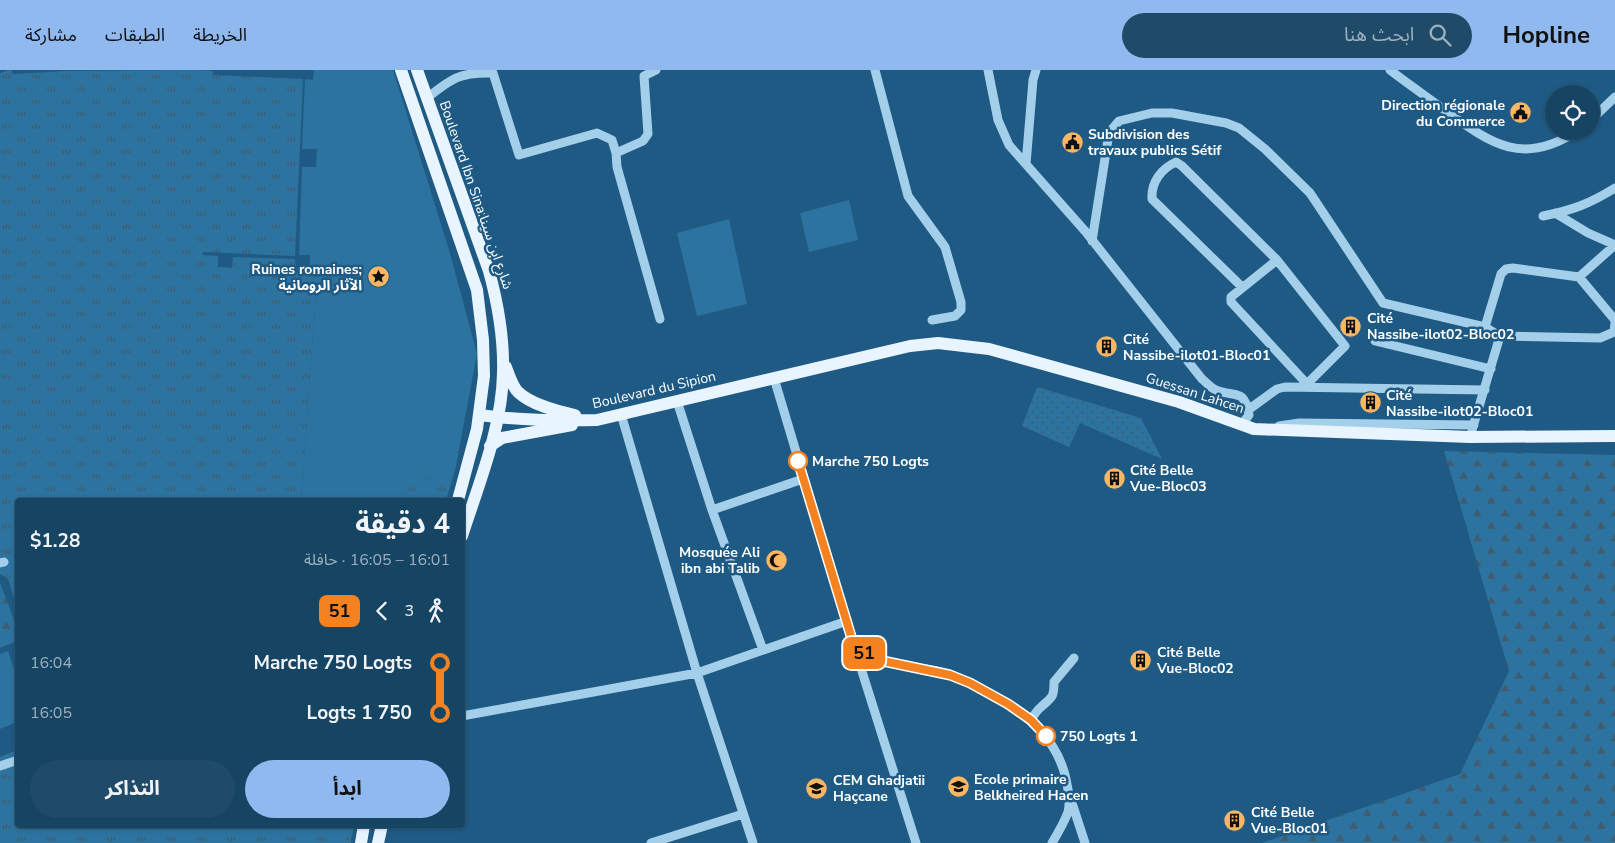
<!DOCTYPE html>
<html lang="ar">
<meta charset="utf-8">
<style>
:root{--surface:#164463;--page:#1f4b69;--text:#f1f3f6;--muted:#9eb0be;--line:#355c78;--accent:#90b9f0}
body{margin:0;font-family:"Nunito Sans","Noto Sans Arabic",sans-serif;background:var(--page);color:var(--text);direction:rtl;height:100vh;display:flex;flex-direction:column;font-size:19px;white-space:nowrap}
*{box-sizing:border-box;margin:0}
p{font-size:16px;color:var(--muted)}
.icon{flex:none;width:28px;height:28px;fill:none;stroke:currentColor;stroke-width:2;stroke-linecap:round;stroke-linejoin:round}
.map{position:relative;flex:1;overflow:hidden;direction:ltr}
.details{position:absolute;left:15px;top:428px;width:450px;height:330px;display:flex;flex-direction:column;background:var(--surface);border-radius:5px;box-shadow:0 1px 4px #0004,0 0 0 1px var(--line);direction:rtl}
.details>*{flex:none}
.badge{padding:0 10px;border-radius:8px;font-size:18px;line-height:32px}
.controls{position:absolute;left:1545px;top:15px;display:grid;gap:10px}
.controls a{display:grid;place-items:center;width:55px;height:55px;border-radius:50%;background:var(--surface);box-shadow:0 1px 4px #0004,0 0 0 1px var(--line);font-size:25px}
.map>.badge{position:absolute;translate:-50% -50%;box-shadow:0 0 0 2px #fff}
.legs{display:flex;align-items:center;gap:8px;height:55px;padding:0 15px;font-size:16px}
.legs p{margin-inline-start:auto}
.summary{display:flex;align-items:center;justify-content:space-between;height:85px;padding:0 15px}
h1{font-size:28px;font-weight:700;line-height:38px}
.primary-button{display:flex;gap:10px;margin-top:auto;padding:10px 15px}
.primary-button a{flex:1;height:58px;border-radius:30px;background:var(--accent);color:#111;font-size:20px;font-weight:700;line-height:58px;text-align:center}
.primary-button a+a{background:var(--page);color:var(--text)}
ul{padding:0 15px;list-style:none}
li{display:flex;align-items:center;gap:18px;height:50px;font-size:19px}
li i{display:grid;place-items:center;width:8px;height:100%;margin:0 6px;background:currentColor}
li i::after{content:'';width:12px;height:12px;margin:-6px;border:4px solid;border-radius:50%;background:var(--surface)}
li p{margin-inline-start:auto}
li:first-child i{background:linear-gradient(#0000 50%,currentColor 0)}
li:last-child i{background:linear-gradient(currentColor 50%,#0000 0)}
header{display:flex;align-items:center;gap:30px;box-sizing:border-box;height:70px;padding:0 25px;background:var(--accent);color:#111}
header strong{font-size:24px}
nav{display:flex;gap:28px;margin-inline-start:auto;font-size:18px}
.search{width:350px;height:45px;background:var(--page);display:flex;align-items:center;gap:12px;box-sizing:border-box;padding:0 18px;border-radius:28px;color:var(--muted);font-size:19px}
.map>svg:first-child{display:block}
</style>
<header>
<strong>Hopline</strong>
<div class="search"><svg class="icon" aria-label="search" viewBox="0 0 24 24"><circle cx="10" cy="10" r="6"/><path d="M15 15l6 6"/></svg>ابحث هنا</div>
<nav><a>الخريطة</a><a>الطبقات</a><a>مشاركة</a></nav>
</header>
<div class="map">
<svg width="1615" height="773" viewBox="0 0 1615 773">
<defs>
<pattern id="forest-firs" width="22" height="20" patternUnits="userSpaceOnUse" patternTransform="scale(1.25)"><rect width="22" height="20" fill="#2d73a0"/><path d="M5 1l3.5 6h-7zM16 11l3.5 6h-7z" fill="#405c6e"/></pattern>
<pattern id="park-tufts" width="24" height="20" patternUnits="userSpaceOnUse" patternTransform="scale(1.25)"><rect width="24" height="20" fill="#2d73a0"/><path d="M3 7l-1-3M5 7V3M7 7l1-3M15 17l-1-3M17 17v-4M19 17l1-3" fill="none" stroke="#405c6e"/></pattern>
<pattern id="garden-dots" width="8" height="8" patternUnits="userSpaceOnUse" patternTransform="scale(1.25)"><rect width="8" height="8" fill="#2d73a0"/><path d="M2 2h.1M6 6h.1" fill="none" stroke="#405c6e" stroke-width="1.8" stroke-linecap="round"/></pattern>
</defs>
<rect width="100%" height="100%" fill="#1e5a84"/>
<path fill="#2d73a0" d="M314,0H393L450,183L477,284L455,401L444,399L391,430H301L316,224L305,222L296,198H310V185H299L302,97H316L317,79H302L305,9L313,10Z
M849,130L858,170L809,182L800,143Z
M729,149L747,234L697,246L677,163Z
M8,581L17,607V652L0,659V584Z"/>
<path fill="url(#forest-firs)" d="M1444,381L1615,385V773H1262L1460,704L1509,601Z
M0,513L17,557V571L0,578Z"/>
<path fill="url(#park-tufts)" d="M9,0H11L13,4L66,1L196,0L213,1V5L303,9L295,186L203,182L202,185L218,186V197L232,198L233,187L295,189L296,198L305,222L316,223L301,430H18L17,538L8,509L0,504V3Z
M444,399L455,401L446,430H391Z
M17,680L18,755H354L351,773H0V687Z"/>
<path fill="url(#garden-dots)" d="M1037,317L1141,348L1162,389L1080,353L1069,377L1022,356Z"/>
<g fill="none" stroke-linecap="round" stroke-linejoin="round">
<path stroke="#a4cfea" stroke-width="9" d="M875,0L908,126L945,177L961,232V240L955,246L932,250
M988,0L998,50L1009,75L1085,161L1202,309C1206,312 1210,317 1214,319C1234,329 1244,316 1249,345L1242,354
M1390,0C1408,14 1427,27 1446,41C1492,75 1524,96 1577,61
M427,28C452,8 460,2 493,3L519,85L597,63L612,70L616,83L643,71L648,64L644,6L656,0
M1591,50L1615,27
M616,83L617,97L660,249
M1026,94L1033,10L1036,0
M1555,143L1588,163L1615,175L1579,207
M1543,146C1573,140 1589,134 1615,118
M1092,171L1109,63L1119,51L1152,43H1172L1226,53L1239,58L1265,79L1310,123L1383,233L1485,257L1500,266L1600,268L1614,262L1615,253
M1242,217L1152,129C1151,112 1161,99 1176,92L1182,96L1277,190L1345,276L1307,314L1231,232V227L1277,190
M1485,257L1501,204L1506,199L1513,198L1579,207L1615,250
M1375,271L1491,299
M774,308L854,576C859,580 865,584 870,587C896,598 926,596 952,605C966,611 980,618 993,626C1027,645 1057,668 1066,709C1068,720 1071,731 1068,742C1064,753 1058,763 1052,773
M677,331L712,440L763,580
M1248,340L1277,319L1285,317L1485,320
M621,344L697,603L753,773
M1279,356L1299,353L1474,355
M1472,360L1500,266
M712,440L803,409
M0,493L4,492
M854,576L916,773
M462,646L697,603L847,551
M1031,650C1034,645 1037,640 1041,637C1052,627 1054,628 1054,612L1074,588
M0,696L18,690
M1071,730L1085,773
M651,773L743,744"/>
<path stroke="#e8f4fe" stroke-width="12" d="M401,0L477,220L483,270L484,306L477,359L458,430
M417,0L489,201C498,234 504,269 503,303C502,358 479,413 462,466
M506,297C509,305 512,316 518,322C532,335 556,341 575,345
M479,345C518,350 558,351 597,350L910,276L938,273L989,279L1179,332L1254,359L1470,367L1615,366
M490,376L502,368L572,355
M361,773L364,755
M378,773L382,755"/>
</g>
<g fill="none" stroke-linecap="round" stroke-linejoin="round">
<defs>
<path id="line-1" d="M798,391L854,576L869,586L883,591L950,605L970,613L1008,634L1031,650L1046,666"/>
</defs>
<use href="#line-1" stroke="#fff" stroke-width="11"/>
<use href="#line-1" stroke="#f58220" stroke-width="8"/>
</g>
<defs>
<symbol id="civic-disc" viewBox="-11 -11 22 22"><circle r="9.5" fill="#f9b663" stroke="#1e5a84"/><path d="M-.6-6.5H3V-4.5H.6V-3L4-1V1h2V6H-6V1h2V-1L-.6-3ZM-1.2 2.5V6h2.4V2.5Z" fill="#111"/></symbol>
<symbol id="sight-disc" viewBox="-11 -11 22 22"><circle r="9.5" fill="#f9b663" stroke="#1e5a84"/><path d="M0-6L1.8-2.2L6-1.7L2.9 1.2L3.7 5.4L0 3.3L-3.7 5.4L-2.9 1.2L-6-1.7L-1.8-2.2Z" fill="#111"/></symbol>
<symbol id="building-disc" viewBox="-11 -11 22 22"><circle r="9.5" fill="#f9b663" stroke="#1e5a84"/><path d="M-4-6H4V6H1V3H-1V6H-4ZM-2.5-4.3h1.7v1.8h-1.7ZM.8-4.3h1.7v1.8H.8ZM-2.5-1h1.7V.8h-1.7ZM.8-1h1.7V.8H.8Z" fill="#111"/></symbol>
<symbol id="mosque-disc" viewBox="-11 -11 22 22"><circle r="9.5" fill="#f9b663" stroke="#1e5a84"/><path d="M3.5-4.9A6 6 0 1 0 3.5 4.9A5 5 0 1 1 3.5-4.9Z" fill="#111"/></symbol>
<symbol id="school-disc" viewBox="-11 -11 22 22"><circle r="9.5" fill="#f9b663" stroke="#1e5a84"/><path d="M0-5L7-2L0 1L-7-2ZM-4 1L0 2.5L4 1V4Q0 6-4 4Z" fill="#111"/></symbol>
<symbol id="university-disc" viewBox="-11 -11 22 22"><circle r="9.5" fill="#f9b663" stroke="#1e5a84"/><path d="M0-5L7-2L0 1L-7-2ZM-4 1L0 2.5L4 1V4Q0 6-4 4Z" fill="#111"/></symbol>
</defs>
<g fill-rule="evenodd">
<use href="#civic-disc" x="1508" y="30" width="25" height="25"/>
<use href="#civic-disc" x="1060" y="60" width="25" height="25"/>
<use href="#sight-disc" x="366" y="194" width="25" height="25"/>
<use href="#building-disc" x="1338" y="244" width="25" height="25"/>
<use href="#building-disc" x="1094" y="264" width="25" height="25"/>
<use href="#building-disc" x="1358" y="320" width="25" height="25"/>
<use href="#building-disc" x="1102" y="396" width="25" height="25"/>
<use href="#mosque-disc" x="764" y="478" width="25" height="25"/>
<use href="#building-disc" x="1128" y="578" width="25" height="25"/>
<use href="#school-disc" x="946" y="704" width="25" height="25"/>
<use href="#university-disc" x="804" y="706" width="25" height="25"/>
<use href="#building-disc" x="1222" y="738" width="25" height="25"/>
</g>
<g fill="#fff" stroke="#f58220" stroke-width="2.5">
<circle cx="798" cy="391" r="9"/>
<circle cx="1046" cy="666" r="9"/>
</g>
<g text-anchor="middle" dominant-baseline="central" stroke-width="5" stroke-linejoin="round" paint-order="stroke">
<g font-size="14" font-weight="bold" fill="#fff" stroke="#1e5a84" text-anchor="start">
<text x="1505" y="35" text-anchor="end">Direction régionale<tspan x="1505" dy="16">du Commerce</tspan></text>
<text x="1088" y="64">Subdivision des<tspan x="1088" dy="16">travaux publics Sétif</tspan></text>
<text x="362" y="199" text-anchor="end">Ruines romaines;<tspan x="362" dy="16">الآثار الرومانية</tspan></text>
<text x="1367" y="248">Cité<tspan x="1367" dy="16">Nassibe-ilot02-Bloc02</tspan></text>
<text x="1123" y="269">Cité<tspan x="1123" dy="16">Nassibe-ilot01-Bloc01</tspan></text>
<text x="1386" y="325">Cité<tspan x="1386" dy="16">Nassibe-ilot02-Bloc01</tspan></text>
<text x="1130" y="400">Cité Belle<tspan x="1130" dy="16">Vue-Bloc03</tspan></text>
<text x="760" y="482" text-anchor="end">Mosquée Ali<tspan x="760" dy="16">ibn abi Talib</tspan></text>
<text x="1157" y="582">Cité Belle<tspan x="1157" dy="16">Vue-Bloc02</tspan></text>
<text x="974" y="709">Ecole primaire<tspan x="974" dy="16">Belkheired Hacen</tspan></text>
<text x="833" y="710">CEM Ghadjatii<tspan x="833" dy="16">Haçcane</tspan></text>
<text x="1251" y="742">Cité Belle<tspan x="1251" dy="16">Vue-Bloc01</tspan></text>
</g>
<g font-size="14" fill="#fff" stroke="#1e5a84">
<text transform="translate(476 125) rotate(71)">Boulevard Ibn Sina:شارع ابن سينا</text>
<text transform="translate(654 320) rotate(-13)">Boulevard du Sipion</text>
<text transform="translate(1195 323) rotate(18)">Guessan Lahcen</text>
</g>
<g font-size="14" font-weight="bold" fill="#fff" stroke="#1e5a84" text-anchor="start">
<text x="812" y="391">Marche 750 Logts</text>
<text x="1060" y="666">750 Logts 1</text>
</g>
</g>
</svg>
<div class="controls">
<a><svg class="icon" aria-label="locate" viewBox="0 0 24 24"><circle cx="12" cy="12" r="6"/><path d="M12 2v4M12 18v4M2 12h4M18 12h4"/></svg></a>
</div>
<b class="badge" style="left:864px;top:583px;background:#f58220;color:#111">51</b>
<section class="details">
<div class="summary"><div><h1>4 دقيقة</h1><p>16:01 – 16:05 · حافلة</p></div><b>$1.28</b></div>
<div class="legs"><svg class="icon" aria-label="walk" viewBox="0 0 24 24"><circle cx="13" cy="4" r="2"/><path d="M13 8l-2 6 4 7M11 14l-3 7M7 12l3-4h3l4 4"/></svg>3<svg class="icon" aria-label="back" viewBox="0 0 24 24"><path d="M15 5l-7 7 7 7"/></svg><b class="badge" style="background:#f58220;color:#111">51</b></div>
<ul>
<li><i style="color:#f58220"></i><b>Marche 750 Logts</b><p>16:04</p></li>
<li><i style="color:#f58220"></i><b>750 Logts 1</b><p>16:05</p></li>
</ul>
<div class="primary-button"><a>ابدأ</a><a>التذاكر</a></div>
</section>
</div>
